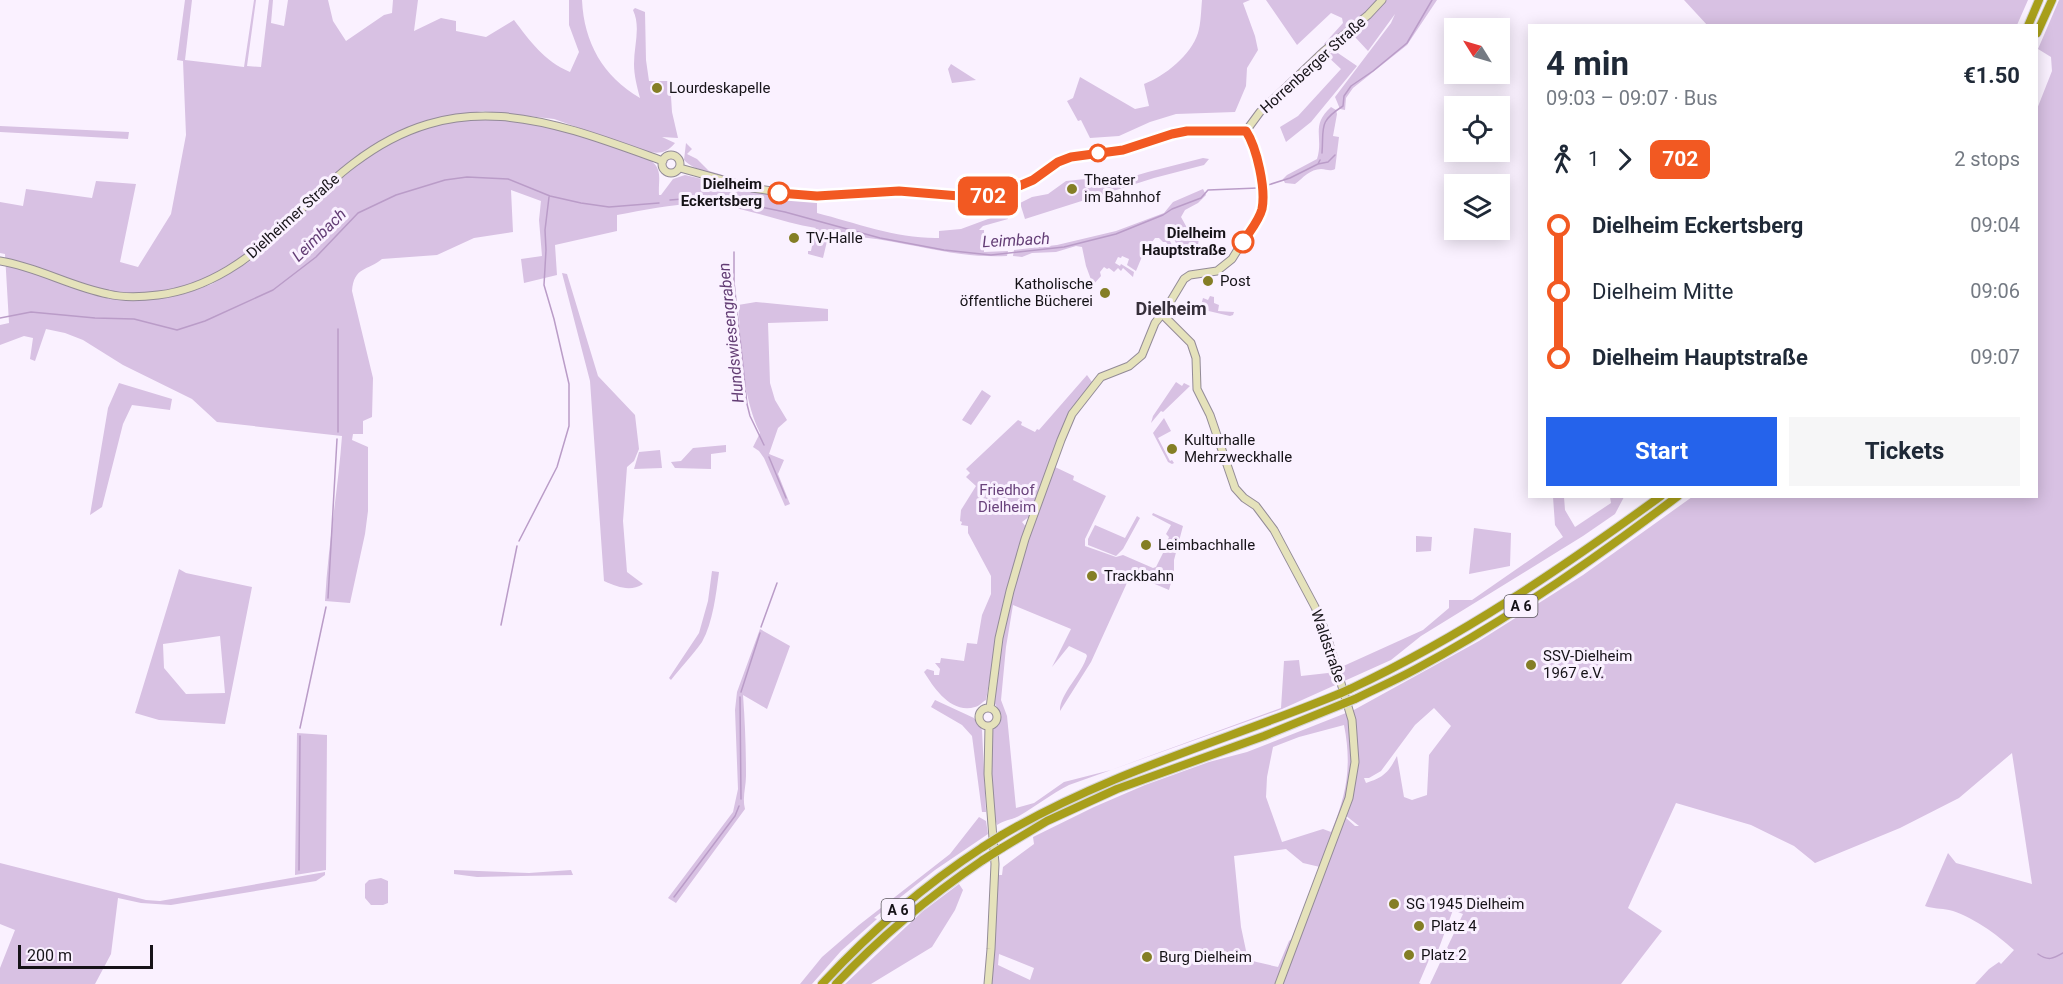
<!DOCTYPE html>
<meta charset="utf-8">
<style>
:root{--surface:#fff;--page:#f6f6f7;--text:#1f2937;--muted:#747a83;--accent:#2563eb}
body{margin:0;font-family:Roboto,sans-serif;background:var(--page);color:var(--text);height:100vh;display:flex;flex-direction:column;font-size:22px;white-space:nowrap}
*{box-sizing:border-box;margin:0}
p{font-size:20px;color:var(--muted)}
.icon{flex:none;width:33px;height:33px;fill:none;stroke:currentColor;stroke-width:2;stroke-linecap:round;stroke-linejoin:round}
.map{position:relative;flex:1;overflow:hidden}
.sheet{position:absolute;left:1528px;top:24px;width:510px;height:474px;display:flex;flex-direction:column;background:var(--surface);border-radius:0px;box-shadow:0 3px 15px #0003}
.sheet>*{flex:none}
.badge{padding:0 12px;border-radius:9px;font-size:21px;line-height:39px}
.needle{width:39px;rotate:307deg}
.controls{position:absolute;left:1444px;top:18px;display:grid;gap:12px}
.controls a{display:grid;place-items:center;width:66px;height:66px;border-radius:0px;background:var(--surface);box-shadow:0 3px 15px #0003;font-size:30px}
.scale{position:absolute;left:18px;bottom:15px;width:135px;box-sizing:border-box;padding-left:6px;border:3px solid #161318;border-top:0;font-size:16px;line-height:21px;white-space:nowrap;color:#161318;-webkit-text-stroke:4px #faf1ff;paint-order:stroke}
.map>.badge{position:absolute;translate:-50% -50%;box-shadow:0 0 0 3px #fff}
.legs{display:flex;align-items:center;gap:9px;height:66px;padding:0 18px;font-size:20px}
.legs p{margin-inline-start:auto}
.summary{display:flex;align-items:center;justify-content:space-between;height:102px;padding:0 18px}
h1{font-size:33px;font-weight:700;line-height:45px}
.cta{display:flex;gap:12px;margin-top:auto;padding:12px 18px}
.cta a{flex:1;height:69px;border-radius:0px;background:var(--accent);color:#fff;font-size:24px;font-weight:700;line-height:69px;text-align:center}
.cta a+a{background:var(--page);color:var(--text)}
ul{padding:0 18px;list-style:none}
li{display:flex;align-items:center;gap:21px;height:66px;font-size:22px}
li i{display:grid;place-items:center;width:9px;height:100%;margin:0 8px;background:currentColor}
li i::after{content:'';width:15px;height:15px;margin:-8px;border:4px solid;border-radius:50%;background:var(--surface)}
li p{margin-inline-start:auto}
li:first-child i{background:linear-gradient(#0000 50%,currentColor 0)}
li:last-child i{background:linear-gradient(currentColor 50%,#0000 0)}
.map>svg:first-child{display:block}
</style>
<div class="map">
<svg width="2063" height="984" viewBox="0 0 2063 984">
<rect width="100%" height="100%" fill="#faf1ff"/>
<path fill="#d8c1e3" fill-rule="evenodd" d="M185,0H192L185,60L244,67L254,0H256L247,66L261,67L269,0H273L271,23L284,26L288,0H328L333,21L346,41L384,15L392,13L393,0H418L414,31L441,18L456,21V31L486,37L514,20C530,41 544,61 570,72L579,52L569,25V0H582C584,43 603,76 640,98C637,87 634,75 634,64C634,45 641,27 633,10L635,8L645,12L646,60L649,81H670L672,112L678,138L662,137L675,143C666,154 658,154 644,151L554,119L483,111L428,120L382,140L349,164L266,239L246,255L210,277L183,287L184,294L212,284L257,257L334,185L367,157L404,136L435,123L461,119L520,120L586,137L647,158C664,168 658,178 659,195H661L673,179L685,175L753,191L795,198L817,199V213C856,223 898,239 939,238V231L961,229L1007,212L1008,219L983,226L979,230H984V252L1008,251L1007,256C967,258 933,249 894,242C873,238 851,236 829,233L823,258L808,254V251H811L814,236L811,235L816,228C783,223 751,209 717,205C684,201 649,209 617,215V231L555,245L557,275L524,283L521,259L542,256L539,220L541,201L511,190L513,232L474,238L437,255L382,259C368,271 354,266 352,291L373,378L372,417L363,421V434H353L352,440L368,447V511L365,534L350,603L325,601C328,545 338,491 342,436L217,422L192,399L123,365L83,340L65,333L46,329L35,361L30,359L33,338L24,336L0,345V325L9,323L5,254L0,253V202L23,206L26,189L92,198L96,181L136,184L120,262L138,267L171,214L186,135L183,61L177,60Z
M1202,0H1250L1243,3L1255,36L1258,50L1247,68L1246,86L1235,112L1176,114L1150,122L1119,136L1090,138L1081,120L1078,121L1067,101L1073,98L1080,77L1135,109L1149,106L1144,84C1165,76 1191,55 1198,33C1201,23 1201,11 1202,0Z
M1266,0H1378L1367,12L1326,46L1324,44L1343,23L1342,18L1331,13L1297,45Z
M1384,0H1437L1407,45L1353,88L1346,98L1345,110L1340,109L1335,97L1391,23L1395,14L1368,51L1355,37L1334,48L1329,49Z
M1684,0H2028L2017,25L1708,26Z
M2059,0H2063V984H1975L1989,969L1999,962L2001,964L2014,950C1998,935 1970,915 1949,910C1941,908 1933,909 1925,906L1948,853L1956,863L2032,884L2012,753L1959,798L1900,828L1815,863L1794,846L1751,825L1676,803L1628,908L1662,931L1621,984H1430L1463,914L1453,910L1436,956L1431,955L1419,983L1421,984H1282L1345,817L1355,826H1359L1345,815C1359,780 1361,748 1352,711L1479,641L1583,575L1692,497L2037,496V109L2052,71L2051,57L2038,49ZM1434,708L1451,726L1429,755L1427,795L1412,800L1404,797L1397,756C1388,773 1384,777 1366,783L1364,778H1369L1381,771L1415,725Z
M1335,51L1357,66L1311,122L1286,142L1280,127L1298,116L1341,69L1326,55Z
M951,64L976,80L952,83L948,69Z
M1331,107L1336,110L1337,114L1333,136L1339,137L1335,169C1329,172 1327,169 1321,169C1310,169 1303,178 1295,184L1285,183L1283,179L1287,175L1317,159C1324,137 1310,126 1331,107Z
M0,126L129,132L128,139L0,132Z
M686,143L692,149L687,154L697,159L709,171L753,184L778,188L777,189C756,186 697,175 684,160Z
M1203,158L1209,159L1204,165L1154,178L1025,219L1020,203L1032,197L1048,194L1066,181L1105,177L1107,184L1148,172Z
M1203,189L1206,195L1198,203L1185,210L1181,217L1191,235L1199,236L1197,256H1183L1184,251L1179,249L1173,237L1169,239L1172,245L1170,247L1166,242H1163L1159,238H1155L1148,248L1146,247L1136,271L1127,265L1129,259L1122,256L1121,258L1118,257L1115,263L1120,266L1121,264L1134,272L1133,277L1123,268L1121,271L1118,268L1114,272L1109,268L1107,269L1104,267L1100,272L1101,276L1093,285L1086,266L1082,247L1076,246L1056,252L1032,253L1022,257L1013,256L1014,250L1057,245L1116,231L1164,213L1173,202Z
M562,273L567,274L598,376L635,415L639,449L634,461L627,467L623,521L627,572L643,584C630,592 618,587 604,581L590,381Z
M1210,296L1214,297V303L1219,305L1218,311L1234,312L1233,315L1230,316L1200,309L1203,298L1208,300Z
M756,302L828,309V321L768,323L770,383L775,400L787,420L778,428L769,454L784,460L778,474L790,504L785,506L764,458L759,451L753,447L760,433C741,394 742,347 738,305Z
M1087,375L1092,382L1080,402L1030,516L1022,522L1027,528L1001,615L986,700C982,702 980,706 975,707C951,714 934,688 924,672L927,669L934,671V675H939L940,669L935,663H940L941,658L964,661L967,643L977,644L982,615L991,594V576L968,533V526L961,525L962,522L960,521L961,510L976,486L966,477L970,473L966,469L1018,420L1022,422L1021,425L1035,432L1037,429L1039,430Z
M1176,382L1182,386L1184,383L1190,386L1163,412L1161,411L1151,423L1153,416Z
M119,383L172,399L170,410L132,405L123,424L102,507L90,515L108,408Z
M982,390L991,396L971,425L962,420Z
M1164,418L1171,431L1158,438L1170,461L1172,460L1174,463L1172,464L1168,462L1153,433Z
M726,445V452L711,454V469L675,468L671,462L681,461L693,448Z
M660,450L662,468L634,469L639,452Z
M1055,467L1074,476L1073,480L1106,496L1085,539V546L1116,557L1123,555L1153,568L1156,567L1167,545L1166,544L1169,537L1166,534L1171,525L1152,515L1153,513L1183,526L1174,560V572L1169,590L1131,574L1091,662L1060,711C1059,695 1082,674 1087,656L1086,654L1069,646L1052,667L1071,629L1013,605L1006,647L1001,700L1007,716L1016,808L1034,803L1064,782L1111,770L1281,708L1284,661L1299,660L1301,676L1328,673L1423,630L1449,608V600H1472L1563,537L1555,525L1553,497H1564L1565,510L1575,527L1611,503L1610,497H1624L1615,514L1583,536L1421,636L1391,660L1282,709L1069,785C1051,794 1036,806 1019,816C1011,820 1004,820 997,825L993,812L990,750L991,733L1000,719V713L994,702L1004,626L1029,536L1034,525L1032,523Z
M1137,516L1140,518L1123,549L1116,556L1088,545V539L1095,525L1125,538Z
M1474,528L1511,533L1510,566L1469,574Z
M1416,536L1432,537L1431,551L1416,552Z
M179,569L186,573L252,587L225,724L159,720L135,713ZM220,636L225,693L186,694L164,668L163,644Z
M712,571L719,572C716,594 713,622 702,642C693,655 681,667 671,680L669,678L699,633L708,601Z
M760,629L790,646L767,709L743,695C745,722 746,748 746,776C746,787 742,798 745,809L676,903L668,898L733,812L738,789L735,710L737,692Z
M935,700L974,718L982,730L986,812H982L972,736L962,725L931,707Z
M1346,713C1364,771 1340,814 1320,867L1303,863L1286,849L1234,856L1241,927L1248,960L1278,967L1289,941L1293,938L1280,970L1277,984H991L997,875H1002L1003,867L1034,844L1033,837L1094,807L1145,785L1209,762L1247,752ZM1344,725C1352,765 1347,794 1331,832L1323,829L1282,842L1266,797L1267,777L1273,747L1299,737ZM999,954L1034,968L1030,980L998,965Z
M297,733L327,735L326,870L295,875Z
M979,817L986,821L988,834L935,870L874,918L877,919L841,951L812,984H800L822,957L859,925L950,854Z
M0,863L146,900L160,901L325,872V875L316,881L171,905L141,903L118,898L111,954L95,984H0V968L15,930L0,924Z
M454,870L529,873L571,870L573,875L477,877L454,874Z
M381,878L388,881V903L383,905H371L365,898V884L369,880Z
M959,884L963,890L955,910L932,947L871,984H845L923,911Z"/>
<g fill="none" stroke-linecap="round" stroke-linejoin="round">
<path stroke="#ba9cc8" stroke-width="1.5" d="M1322,153C1324,127 1318,122 1343,106L1344,96L1351,86L1373,71L1407,43L1432,0
M1318,164L1328,162L1335,155
M1265,186L1290,178L1318,164L1320,160
M670,200L707,197L731,201L785,212L880,238L944,250L991,255L1064,247L1116,234L1163,215L1172,209L1201,198L1208,190L1258,188
M734,252V282L747,404L750,416L764,445
M0,318L31,312L95,318L134,319L177,330L205,321L273,290L316,257L358,213L396,195L445,180L467,177L508,179L550,196L581,203L609,207L659,203
M338,329V432
M769,457L786,498
M519,541L557,467L569,426V384L554,319L544,285L546,250L545,230L549,197
M328,598L337,439
M501,625L517,546
M761,627L777,583
M741,692L760,633
M740,697L741,799
M300,728L326,607
M299,870L300,736
M674,897L735,816L739,806
M2038,954C2048,961 2053,959 2063,953"/>
<defs>
<path id="secondary" d="M1246,131L1260,112L1323,52L1368,15L1382,0
M662 164a9 9 0 1 1 18 0a9 9 0 1 1-18 0Z
M680,168L752,188L800,195L899,191L981,197L1019,186L1033,180L1057,162L1071,157L1123,150L1187,131H1246
M0,261C38,267 71,287 108,294C124,298 142,297 158,295C209,289 251,258 286,224C308,203 330,181 354,163C459,83 552,121 663,161
M1162,314L1191,343L1196,358L1197,389L1210,415L1235,488L1244,498L1256,506L1274,530L1315,607L1326,633L1352,720L1355,762L1349,798L1279,984
M990,708L999,638L1010,591L1025,539L1061,440L1072,414L1101,377L1129,366L1142,355L1155,323L1166,309L1184,279L1190,275L1217,271L1232,259L1261,212L1262,201L1260,174L1251,139L1246,131
M979 717a9 9 0 1 1 18 0a9 9 0 1 1-18 0Z
M988,984L991,949L995,864L988,774L989,726"/>
<path id="highway" d="M2028,26L2039,0
M2037,33L2052,0
M1350,689C1461,637 1562,568 1661,496
M1355,699C1375,689 1396,680 1416,669C1508,620 1595,559 1678,496
M1002,835C1111,771 1225,741 1341,693
M1002,848L1047,821L1117,789L1264,736L1345,703
M822,984C870,932 923,886 983,847
M836,984C880,937 930,896 983,860"/>
</defs>
<use href="#secondary" stroke="#938b97" stroke-width="9"/>
<use href="#highway" stroke="#d5d5d5" stroke-width="10"/>
<use href="#secondary" stroke="#e5e2bb" stroke-width="7"/>
<use href="#highway" stroke="#a89f1b" stroke-width="8"/>
<defs>
<path id="highway-bridge" d="M1341,693L1350,689
M1345,703L1355,699
M983,847L1002,835
M983,860L1002,848"/>
</defs>
<use href="#highway-bridge" stroke="#d5d5d5" stroke-width="10" stroke-linecap="butt"/>
<use href="#highway-bridge" stroke="#a89f1b" stroke-width="8"/>
</g>
<g fill="none" stroke-linecap="round" stroke-linejoin="round">
<defs>
<path id="line-1" d="M779,193L817,196L899,191L971,197L989,196L1019,186L1033,180L1058,162L1071,157L1123,150L1172,134L1187,131H1246C1257,148 1266,189 1262,209C1259,221 1249,232 1243,242"/>
</defs>
<use href="#line-1" stroke="#fff" stroke-width="14"/>
<use href="#line-1" stroke="#f25922" stroke-width="9"/>
</g>
<g fill="#847e25" stroke="#faf1ff" stroke-width="2">
<circle cx="657" cy="88" r="6"/>
<circle cx="1072" cy="189" r="6"/>
<circle cx="794" cy="238" r="6"/>
<circle cx="1208" cy="281" r="6"/>
<circle cx="1105" cy="293" r="6"/>
<circle cx="1172" cy="449" r="6"/>
<circle cx="1146" cy="545" r="6"/>
<circle cx="1092" cy="576" r="6"/>
<circle cx="1531" cy="665" r="6"/>
<circle cx="1394" cy="904" r="6"/>
<circle cx="1419" cy="926" r="6"/>
<circle cx="1409" cy="955" r="6"/>
<circle cx="1147" cy="957" r="6"/>
</g>
<g fill="#fff" stroke="#f25922" stroke-width="3">
<circle cx="1098" cy="153" r="8"/>
<circle cx="779" cy="193" r="10"/>
<circle cx="1243" cy="242" r="10"/>
</g>
<g text-anchor="middle" dominant-baseline="central" stroke-width="6" stroke-linejoin="round" paint-order="stroke">
<g fill="#faf1ff" stroke="#5a565d" stroke-width="1.5">
<rect x="1504.5" y="595" width="33" height="22" rx="4.5"/>
<rect x="881.5" y="899" width="33" height="22" rx="4.5"/>
</g>
<g font-size="14" font-weight="bold" fill="#161318">
<text x="1521" y="606">A 6</text>
<text x="898" y="910">A 6</text>
</g>
<g font-size="15" fill="#161318" stroke="#faf1ff">
<text transform="translate(1313 65) rotate(-42)">Horrenberger Straße</text>
<text transform="translate(293 216) rotate(-42)">Dielheimer Straße</text>
<text transform="translate(1328 646) rotate(71)">Waldstraße</text>
</g>
<g font-size="15" fill="#161318" stroke="#faf1ff" text-anchor="start">
<text x="669" y="88">Lourdeskapelle</text>
<text x="1084" y="180">Theater<tspan x="1084" dy="17">im Bahnhof</tspan></text>
<text x="806" y="238">TV-Halle</text>
<text x="1220" y="281">Post</text>
<text x="1093" y="284" text-anchor="end">Katholische<tspan x="1093" dy="17">öffentliche Bücherei</tspan></text>
<text x="1184" y="440">Kulturhalle<tspan x="1184" dy="17">Mehrzweckhalle</tspan></text>
<text x="1158" y="545">Leimbachhalle</text>
<text x="1104" y="576">Trackbahn</text>
<text x="1543" y="656">SSV-Dielheim<tspan x="1543" dy="17">1967 e.V.</tspan></text>
<text x="1406" y="904">SG 1945 Dielheim</text>
<text x="1431" y="926">Platz 4</text>
<text x="1421" y="955">Platz 2</text>
<text x="1159" y="957">Burg Dielheim</text>
</g>
<g font-size="15" font-weight="bold" fill="#161318" stroke="#faf1ff" text-anchor="end">
<text x="762" y="184">Dielheim<tspan x="762" dy="17">Eckertsberg</tspan></text>
<text x="1226" y="233">Dielheim<tspan x="1226" dy="17">Hauptstraße</tspan></text>
</g>
<g font-size="15" fill="#6a437c" stroke="#faf1ff">
<text x="1007" y="490">Friedhof<tspan x="1007" dy="17">Dielheim</tspan></text>
</g>
<g font-size="16" font-style="italic" fill="#623c74" stroke="#faf1ff">
<text transform="translate(319 235) rotate(-44)">Leimbach</text>
<text transform="translate(1016 240) rotate(-3)">Leimbach</text>
<text transform="translate(731 333) rotate(-96)">Hundswiesengraben</text>
</g>
<g font-size="18" font-weight="bold" fill="#362f3a" stroke="#faf1ff">
<text x="1171" y="308">Dielheim</text>
</g>
</g>
</svg>
<div class="controls">
<a><svg class="needle" viewBox="-14 -14 28 28"><path d="M0-13l5 13h-10z" fill="#e53935"/><path d="M0 13l5-13h-10z" fill="#747a83"/></svg></a>
<a><svg class="icon" aria-label="locate" viewBox="0 0 24 24"><circle cx="12" cy="12" r="6"/><path d="M12 2v4M12 18v4M2 12h4M18 12h4"/></svg></a>
<a><svg class="icon" aria-label="layers" viewBox="0 0 24 24"><path d="M12 4l9 5-9 5-9-5zM3 14l9 5 9-5"/></svg></a>
</div>
<div class="scale">200 m</div>
<b class="badge" style="left:988px;top:196px;background:#f25922;color:#fff">702</b>
<section class="sheet">
<div class="summary"><div><h1>4 min</h1><p>09:03 – 09:07 · Bus</p></div><b>€1.50</b></div>
<div class="legs"><svg class="icon" aria-label="walk" viewBox="0 0 24 24"><circle cx="13" cy="4" r="2"/><path d="M13 8l-2 6 4 7M11 14l-3 7M7 12l3-4h3l4 4"/></svg>1<svg class="icon" aria-label="forward" viewBox="0 0 24 24"><path d="M9 5l7 7-7 7"/></svg><b class="badge" style="background:#f25922;color:#fff">702</b><p>2 stops</p></div>
<ul>
<li><i style="color:#f25922"></i><b>Dielheim Eckertsberg</b><p>09:04</p></li>
<li><i style="color:#f25922"></i><span>Dielheim Mitte</span><p>09:06</p></li>
<li><i style="color:#f25922"></i><b>Dielheim Hauptstraße</b><p>09:07</p></li>
</ul>
<div class="cta"><a>Start</a><a>Tickets</a></div>
</section>
</div>
